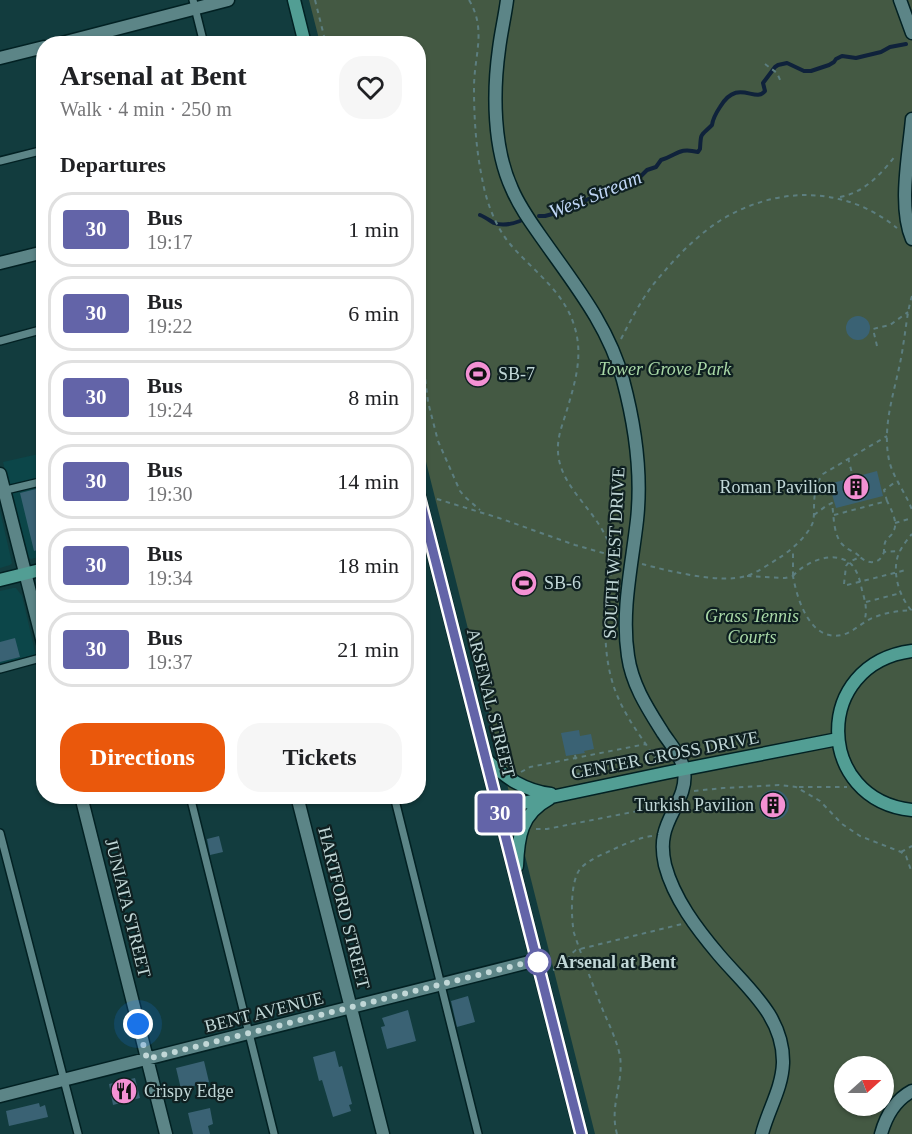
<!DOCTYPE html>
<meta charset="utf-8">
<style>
:root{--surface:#fff;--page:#f6f6f6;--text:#202124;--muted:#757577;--line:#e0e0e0;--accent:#ea580c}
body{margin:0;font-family:Georgia,serif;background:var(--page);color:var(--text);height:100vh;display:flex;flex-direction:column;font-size:22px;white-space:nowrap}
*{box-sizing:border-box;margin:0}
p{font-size:20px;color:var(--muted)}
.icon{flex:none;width:33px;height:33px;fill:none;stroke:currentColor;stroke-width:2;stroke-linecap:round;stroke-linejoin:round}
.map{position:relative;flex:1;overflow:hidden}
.panel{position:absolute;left:36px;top:36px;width:390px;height:768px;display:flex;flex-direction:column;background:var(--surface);border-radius:24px;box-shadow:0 2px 4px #0004}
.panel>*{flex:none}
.badge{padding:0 12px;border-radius:4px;font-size:21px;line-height:39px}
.needle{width:39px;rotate:69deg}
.fabs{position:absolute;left:834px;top:1056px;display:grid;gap:12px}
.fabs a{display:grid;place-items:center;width:60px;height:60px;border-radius:50%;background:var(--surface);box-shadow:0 2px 4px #0004;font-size:30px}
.you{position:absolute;width:30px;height:30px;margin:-15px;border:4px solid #fff;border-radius:50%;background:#1a73e8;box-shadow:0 0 0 9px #1a73e833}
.map>.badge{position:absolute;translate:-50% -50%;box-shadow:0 0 0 3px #fff}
h2{padding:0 24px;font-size:22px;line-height:54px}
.round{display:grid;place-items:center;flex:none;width:63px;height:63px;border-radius:24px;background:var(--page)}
.head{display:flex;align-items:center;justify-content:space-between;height:102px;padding:0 24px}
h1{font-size:28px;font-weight:800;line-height:45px}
.button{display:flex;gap:12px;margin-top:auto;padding:12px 24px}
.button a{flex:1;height:69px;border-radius:24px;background:var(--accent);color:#fff;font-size:24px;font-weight:800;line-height:69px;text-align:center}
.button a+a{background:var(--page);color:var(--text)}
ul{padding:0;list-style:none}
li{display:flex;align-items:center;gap:18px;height:75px;margin:0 12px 9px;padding:0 12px;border:3px solid var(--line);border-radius:24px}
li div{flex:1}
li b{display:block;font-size:22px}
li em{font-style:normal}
li .badge{min-width:66px;font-weight:700;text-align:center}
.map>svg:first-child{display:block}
</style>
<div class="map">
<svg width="912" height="1134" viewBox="0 0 912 1134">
<rect width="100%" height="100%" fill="#123c3e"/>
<path fill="#0c4649" d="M43,453V556L31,559L26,555L3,462Z
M0,511L12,563L10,565L0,568Z
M13,588H16L22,596L36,656L0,666V591Z"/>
<path fill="#445943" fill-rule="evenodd" d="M309,0H912V1134H595L419,434L418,44L320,43ZM844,1066H884V1106H844Z"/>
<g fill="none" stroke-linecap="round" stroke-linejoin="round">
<path stroke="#0f223b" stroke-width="4" d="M480,215C485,217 489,220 494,223C502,226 512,224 520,221
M539,216H545L560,212L617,186L635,182L647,170L656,167L661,160C678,155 678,147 698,152L700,149C701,132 700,137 712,125C713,118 716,113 720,107C738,77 755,104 765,91L763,83L775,67L778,65L787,63L804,71H811L829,65L834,62L836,59L842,56L856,58L881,52L890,47L906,44"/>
</g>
<path fill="#3a6274" d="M846 328a12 12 0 1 1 24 0a12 12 0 1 1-24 0Z
M877,471L883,496L836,508L829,484Z
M44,487V548L34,551L20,493Z
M15,638L20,657L0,662V642Z
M579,730L580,736L591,734L594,749L584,751L585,753L566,756L561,733Z
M759 805a15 15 0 1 1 30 0a15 15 0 1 1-30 0Z
M219,836L223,852L210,855L207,839Z
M468,996L475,1022L457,1027L451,1001Z
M408,1010L416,1041L387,1049L381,1027L385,1026L382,1018Z
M335,1051L339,1067L342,1066L352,1104L349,1105L351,1111L333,1117L322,1080L319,1081L313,1057Z
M204,1061L209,1082L181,1089L176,1068Z
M135,1078L140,1098L113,1105L109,1084Z
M39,1103L40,1107L45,1105L48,1117L9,1126L6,1111Z
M210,1108L213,1124L208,1126L210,1134H193L188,1113Z"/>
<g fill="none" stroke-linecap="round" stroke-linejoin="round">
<defs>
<path id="lane" d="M193,0L204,44
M0,161L44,150
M0,341L44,329
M2,491L44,481
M0,669L44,657
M190,796L274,1134
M394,796L478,1134
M0,833L78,1134"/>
<path id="street" d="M507,0C505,16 501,32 499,49C493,92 493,148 512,189C520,208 532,224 544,241C575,285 609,327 623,380C635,425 642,474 637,520C632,565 621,611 628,656C632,685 648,709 663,733C671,745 682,757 684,771C688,795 668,813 664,835C662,844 663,856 665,865C674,899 697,929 719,955C747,988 784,1016 783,1063C782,1089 768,1110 762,1134
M900,0L912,33
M58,44L228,0
M0,58L44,47
M912,119C909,154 898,206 912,239
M0,263L44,252
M0,474L44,647
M81,796L166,1134
M297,796L383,1134
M0,1096L537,960
M881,1134C886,1116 895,1100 912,1091"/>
<path id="secondary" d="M294,0L305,44
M418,492L581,1134
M0,580L44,569
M912,651C812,664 815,800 912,810
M488,761C506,778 525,791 551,794
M499,808L665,773L838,739
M517,866C518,837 521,814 549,799"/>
</defs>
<use href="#lane" stroke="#022123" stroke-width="10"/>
<use href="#street" stroke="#022123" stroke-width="15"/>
<use href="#secondary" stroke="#022123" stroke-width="15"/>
<path stroke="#5c7e7f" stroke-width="2" stroke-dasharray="4.5 4.5" stroke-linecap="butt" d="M315,0L326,44
M469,0C487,30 474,55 474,88C474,118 476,149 482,178C486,201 495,226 510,244C532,270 563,290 574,325C584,355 575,383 566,413C562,426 557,438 558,452C560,490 602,513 611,551C614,567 607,596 606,614C604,645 607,677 622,706C632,726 646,744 659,763
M765,64L777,73L781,82
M840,197C864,193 882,173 896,155
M912,296C907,312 906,329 903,346C898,384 881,421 889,460C893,478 906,493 912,510
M621,339C633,316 645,292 663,273C679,254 699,234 721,220C777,186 844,185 897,228
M877,346L873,329L890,325L908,312
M418,363L425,377L428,402L438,441L460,491L464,496L480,510
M848,458L853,477
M437,499L499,518L575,545L621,558
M887,501L884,490L897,481
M814,515L826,506L832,503C834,516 833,537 844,546C849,551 855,551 860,557
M834,515L887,501C891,509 898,522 894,530C890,541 884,534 884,552
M895,523L912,518
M642,564C669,571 720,584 746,576C757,573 769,564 779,558C790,551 808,536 813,522C814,518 814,513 814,509C814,496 815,484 823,474L887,436
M747,576L785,578L793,576C797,599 810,642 842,635C854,632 863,621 875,617C887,612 900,611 912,610
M793,576C805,562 834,549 851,564C858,571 860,581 862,590C865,601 868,610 864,622
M793,576V549
M844,584L846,566L849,562L860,557C869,565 880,564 884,552L900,551
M847,585L906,570
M866,602L901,593
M911,610C900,597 893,576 897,559C899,550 906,541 912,534
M575,755L579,777
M521,772L530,767L646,744
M799,787H847
M694,791L723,788L779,785L796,787L820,801L842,824L860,836L901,852L906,856L912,873
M536,829H547L663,806
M901,852L912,846
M553,970C571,964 564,959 576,950L682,924
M617,1134C609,1106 624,1083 620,1056C616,1037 607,1021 600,1003C591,980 582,957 574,933C571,918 570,882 580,869C588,860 601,855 612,850C625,844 638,838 652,836"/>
<use href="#lane" stroke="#5c8587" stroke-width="7"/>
<use href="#street" stroke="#5c8587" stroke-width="12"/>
<use href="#secondary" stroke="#529e94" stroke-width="12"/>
</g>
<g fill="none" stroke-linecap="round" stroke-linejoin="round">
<defs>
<path id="line" d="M418,492L581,1134"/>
</defs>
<use href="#line" stroke="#fff" stroke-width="14"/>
<use href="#line" stroke="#6364a8" stroke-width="9"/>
<path stroke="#c1d7d7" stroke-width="6" stroke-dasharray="0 10.8" d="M138,1024L147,1059L537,960L538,962"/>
</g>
<defs>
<symbol id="stadium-disc" viewBox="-11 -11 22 22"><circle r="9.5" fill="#f491d4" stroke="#0f2021"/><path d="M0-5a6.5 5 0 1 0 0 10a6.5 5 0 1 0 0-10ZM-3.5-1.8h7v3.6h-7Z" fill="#111"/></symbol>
<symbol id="building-disc" viewBox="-11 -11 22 22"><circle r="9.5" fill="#f491d4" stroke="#0f2021"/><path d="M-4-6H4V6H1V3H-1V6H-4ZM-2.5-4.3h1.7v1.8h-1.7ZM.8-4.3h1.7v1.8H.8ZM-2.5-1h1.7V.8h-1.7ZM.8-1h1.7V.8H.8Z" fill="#111"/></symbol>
<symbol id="restaurant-disc" viewBox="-11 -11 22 22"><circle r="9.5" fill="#f491d4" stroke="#0f2021"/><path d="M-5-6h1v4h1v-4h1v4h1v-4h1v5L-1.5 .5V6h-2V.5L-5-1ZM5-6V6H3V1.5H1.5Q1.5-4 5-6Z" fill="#111"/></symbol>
</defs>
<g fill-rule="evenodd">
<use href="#stadium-disc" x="463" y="359" width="30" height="30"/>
<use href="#building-disc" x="841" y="472" width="30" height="30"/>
<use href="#stadium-disc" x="509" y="568" width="30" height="30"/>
<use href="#building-disc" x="758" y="790" width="30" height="30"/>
<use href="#restaurant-disc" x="109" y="1076" width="30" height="30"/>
</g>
<circle fill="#fff" stroke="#6364a8" stroke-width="3" cx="538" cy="962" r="12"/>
<g text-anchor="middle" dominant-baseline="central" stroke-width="4.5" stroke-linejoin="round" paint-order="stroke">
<g font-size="18" font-style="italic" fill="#a9d8a7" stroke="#0f2021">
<text x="665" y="369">Tower Grove Park</text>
<text x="752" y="616">Grass Tennis<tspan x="752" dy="21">Courts</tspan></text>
</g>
<g font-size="18" fill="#c1d7d7" stroke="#0f2021" text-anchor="start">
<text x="498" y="374">SB-7</text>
<text x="836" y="487" text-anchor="end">Roman Pavilion</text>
<text x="544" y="583">SB-6</text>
<text x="754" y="805" text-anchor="end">Turkish Pavilion</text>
<text x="144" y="1091">Crispy Edge</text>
</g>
<g font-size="18" fill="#c1d7d7" stroke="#0f2021">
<text transform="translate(614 553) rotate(-87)">SOUTH WEST DRIVE</text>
<text transform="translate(491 703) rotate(76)">ARSENAL STREET</text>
<text transform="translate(665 755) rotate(-11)">CENTER CROSS DRIVE</text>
<text transform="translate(128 908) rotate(76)">JUNIATA STREET</text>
<text transform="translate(344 908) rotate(76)">HARTFORD STREET</text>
<text transform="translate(264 1012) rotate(-14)">BENT AVENUE</text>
</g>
<g font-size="18" font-weight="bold" fill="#c1d7d7" stroke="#0f2021" text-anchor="start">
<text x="556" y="962">Arsenal at Bent</text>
</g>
<g font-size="20" font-style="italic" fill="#c0d7f6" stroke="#0f2021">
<text transform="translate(595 194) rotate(-22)">West Stream</text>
</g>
</g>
</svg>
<div class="fabs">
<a><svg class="needle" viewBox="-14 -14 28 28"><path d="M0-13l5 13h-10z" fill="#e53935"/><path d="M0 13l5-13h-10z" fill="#757577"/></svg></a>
</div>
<div class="you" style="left:138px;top:1024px"></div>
<b class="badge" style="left:500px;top:813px;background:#6364a8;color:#fff">30</b>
<section class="panel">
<div class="head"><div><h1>Arsenal at Bent</h1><p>Walk · 4 min · 250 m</p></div><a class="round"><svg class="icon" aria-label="heart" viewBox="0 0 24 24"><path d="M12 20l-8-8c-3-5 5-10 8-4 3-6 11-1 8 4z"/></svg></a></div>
<h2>Departures</h2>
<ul>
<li><span class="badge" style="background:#6364a8;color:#fff">30</span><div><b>Bus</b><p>19:17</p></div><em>1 min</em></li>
<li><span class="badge" style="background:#6364a8;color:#fff">30</span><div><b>Bus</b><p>19:22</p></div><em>6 min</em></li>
<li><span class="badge" style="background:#6364a8;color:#fff">30</span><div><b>Bus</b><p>19:24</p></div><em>8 min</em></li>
<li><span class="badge" style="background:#6364a8;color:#fff">30</span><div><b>Bus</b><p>19:30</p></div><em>14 min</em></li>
<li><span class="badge" style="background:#6364a8;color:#fff">30</span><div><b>Bus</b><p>19:34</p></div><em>18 min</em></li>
<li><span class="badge" style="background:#6364a8;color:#fff">30</span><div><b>Bus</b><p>19:37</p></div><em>21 min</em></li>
</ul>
<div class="button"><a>Directions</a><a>Tickets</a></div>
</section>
</div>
